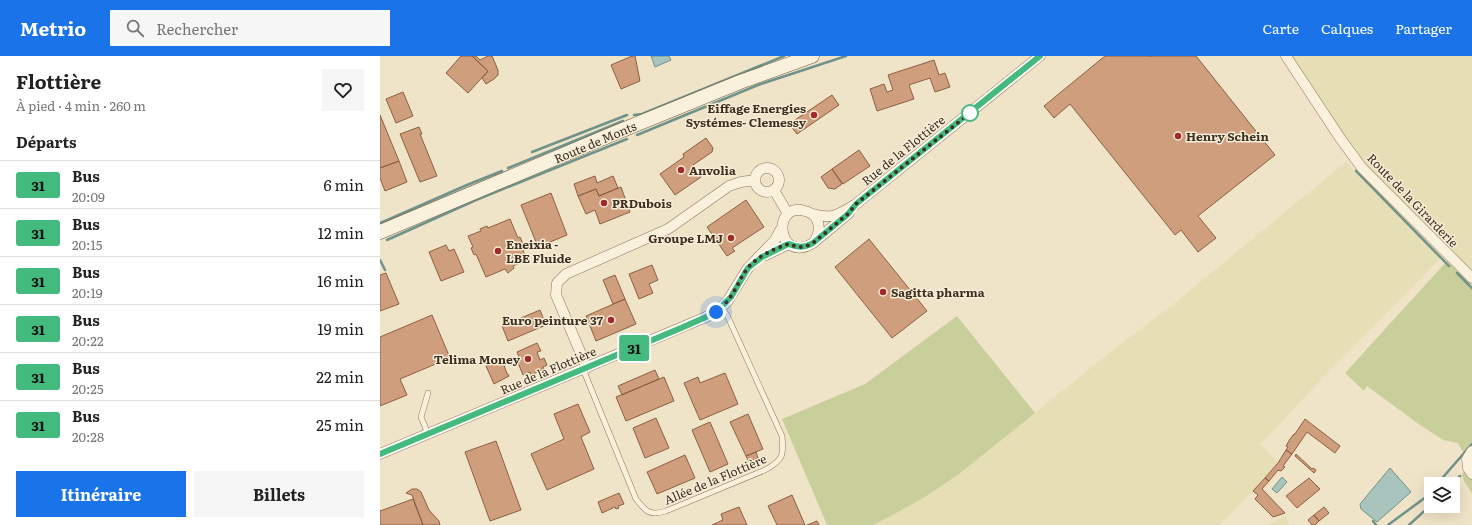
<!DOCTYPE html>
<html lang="fr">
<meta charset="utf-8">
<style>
:root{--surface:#fff;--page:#f6f6f6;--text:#222;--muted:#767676;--line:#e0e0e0;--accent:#1a73e8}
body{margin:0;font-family:Literata,serif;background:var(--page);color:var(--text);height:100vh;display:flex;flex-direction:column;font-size:15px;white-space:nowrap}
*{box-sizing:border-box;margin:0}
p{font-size:13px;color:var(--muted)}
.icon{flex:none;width:22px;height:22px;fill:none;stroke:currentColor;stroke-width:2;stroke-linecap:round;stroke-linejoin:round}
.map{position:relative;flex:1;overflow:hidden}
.sheet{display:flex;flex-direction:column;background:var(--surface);width:380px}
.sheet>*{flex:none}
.badge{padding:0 8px;border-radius:3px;font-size:14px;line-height:26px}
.buttons{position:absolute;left:1044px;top:421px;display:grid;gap:8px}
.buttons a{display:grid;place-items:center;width:36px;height:36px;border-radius:0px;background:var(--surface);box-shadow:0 4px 16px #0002;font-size:20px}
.you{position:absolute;width:20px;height:20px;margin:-10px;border:3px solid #fff;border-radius:50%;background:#1a73e8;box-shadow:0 0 0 6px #1a73e833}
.map>.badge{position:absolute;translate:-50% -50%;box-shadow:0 0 0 2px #fff}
h2{padding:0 16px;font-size:15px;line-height:36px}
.round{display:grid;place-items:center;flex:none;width:42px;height:42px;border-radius:0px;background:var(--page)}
.summary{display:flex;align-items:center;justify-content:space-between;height:68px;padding:0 16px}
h1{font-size:19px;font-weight:700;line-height:30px}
.button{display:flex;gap:8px;margin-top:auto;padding:8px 16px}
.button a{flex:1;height:46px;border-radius:0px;background:var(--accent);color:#fff;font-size:16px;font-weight:700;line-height:46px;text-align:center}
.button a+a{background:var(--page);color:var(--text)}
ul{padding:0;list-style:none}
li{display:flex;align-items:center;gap:12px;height:48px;padding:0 16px;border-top:1px solid var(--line)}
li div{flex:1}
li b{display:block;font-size:15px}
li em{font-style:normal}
li .badge{min-width:44px;font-weight:700;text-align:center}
header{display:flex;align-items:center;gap:24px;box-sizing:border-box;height:56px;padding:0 20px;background:var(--accent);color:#fff}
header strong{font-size:19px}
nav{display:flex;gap:22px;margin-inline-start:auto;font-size:14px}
.search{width:280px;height:36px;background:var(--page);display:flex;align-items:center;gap:10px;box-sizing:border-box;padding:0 14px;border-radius:0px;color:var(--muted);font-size:15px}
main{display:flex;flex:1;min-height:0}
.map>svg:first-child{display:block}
</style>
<header>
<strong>Metrio</strong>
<div class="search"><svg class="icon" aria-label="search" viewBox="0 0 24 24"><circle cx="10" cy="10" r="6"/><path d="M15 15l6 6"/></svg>Rechercher</div>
<nav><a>Carte</a><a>Calques</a><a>Partager</a></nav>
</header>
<main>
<section class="sheet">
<div class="summary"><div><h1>Flottière</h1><p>À pied · 4 min · 260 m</p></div><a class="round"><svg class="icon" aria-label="heart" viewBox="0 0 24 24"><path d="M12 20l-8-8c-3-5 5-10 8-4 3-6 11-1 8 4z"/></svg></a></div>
<h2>Départs</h2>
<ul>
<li><span class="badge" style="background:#44ba7f;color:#111">31</span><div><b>Bus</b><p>20:09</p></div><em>6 min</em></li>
<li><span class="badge" style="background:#44ba7f;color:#111">31</span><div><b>Bus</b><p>20:15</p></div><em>12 min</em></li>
<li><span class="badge" style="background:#44ba7f;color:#111">31</span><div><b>Bus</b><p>20:19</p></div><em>16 min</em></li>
<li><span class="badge" style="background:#44ba7f;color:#111">31</span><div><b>Bus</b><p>20:22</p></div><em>19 min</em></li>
<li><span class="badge" style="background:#44ba7f;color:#111">31</span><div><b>Bus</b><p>20:25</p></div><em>22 min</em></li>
<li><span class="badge" style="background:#44ba7f;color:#111">31</span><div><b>Bus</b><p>20:28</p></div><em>25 min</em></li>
</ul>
<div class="button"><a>Itinéraire</a><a>Billets</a></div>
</section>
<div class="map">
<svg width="1092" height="469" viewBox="0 0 1092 469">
<rect width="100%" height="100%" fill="#f0e4c8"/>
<path fill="#e6deb5" d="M911,0H1092V217L1005,132L968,88Z
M966,106L989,130L1061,202L949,315L881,388L898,407L873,435L840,469H493L548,439L579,418L738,290L796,246Z
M905,460L910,469H888L897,464Z"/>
<path fill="#c9cf9b" d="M1067,205L1092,231V418L1087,403L1078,387L1063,384L1040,369L987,330L984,335L965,317Z
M577,260L655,357L579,418L548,439L520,455L493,469H447L402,363L485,328Z
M1084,416L1088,417L1092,421V437L1084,425L1082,418Z"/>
<path fill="#a9c4bc" stroke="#6f938a" d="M271,0H289L291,4L275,11Z
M1010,412L1031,436L997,466L981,453L980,448Z
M902,421L907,426L897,437L892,433Z"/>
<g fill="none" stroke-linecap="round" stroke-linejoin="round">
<path stroke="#6f938a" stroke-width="2.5" d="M254,59L262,58L404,0
M257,79L378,29L466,0
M152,96L247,59
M128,112L243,65
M976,115L1069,210
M0,167L87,129L122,115
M7,184L96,144L247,83
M0,204L5,214
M1077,217L1092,232
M1057,428L1092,388
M1072,428L1080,420
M993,465L996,469
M1008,469L1046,441L1051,435
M1029,469L1051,449"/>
</g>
<path fill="#cf9f7d" stroke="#8d5f41" d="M81,0H92L108,15L88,37L66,17Z
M92,0H96L100,4L108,0H112L118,14V19L114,23L106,28L102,22L108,15Z
M252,0H255L260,25L241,33L231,9Z
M725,0H769L770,1L772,0H816L895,99L818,160L836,182L818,196L801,174L795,179L690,48L674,62L664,50Z
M554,4L559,19L565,17L570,31L555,36L550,22L529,29L534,43L497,55L490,33L504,28L507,36L513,34L508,19Z
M23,36L33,60L16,67L6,43Z
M452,39L459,49L417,78L409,68Z
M0,59L19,105L0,112Z
M39,71L42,78H40L57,120L40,126L20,78Z
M326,82L333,92L332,96L313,109L321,121L295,139L280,118L304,101L303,98Z
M479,94L490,110L463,128L452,113Z
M19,105L27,126L5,135L0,122V112Z
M452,113L462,128L455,133L448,132L441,121Z
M215,120L217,127L233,120L238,132L219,140L216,133L198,140L194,128Z
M241,131L250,156L220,168L215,154L206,158L198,140L216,133L219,140Z
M171,137L187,179L158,191L141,149Z
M366,144L384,171L352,192L355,195L347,200L327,171Z
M130,163L138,182L140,181L143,188L141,189L147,204L133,210L134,212L128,217L125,213L106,221L96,198L94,199L91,192L93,191L88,180L101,175L100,173L107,170L108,172Z
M489,183L547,255L512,282L455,211Z
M66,189L69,195L74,193L84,216L61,225L49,196Z
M272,209L278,224L269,228L273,237L259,243L249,218Z
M6,217L19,248L0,255V219Z
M235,219L245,243L233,248L223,224Z
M245,243L256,268L216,285L206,260Z
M160,254L166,269L128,285L122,270Z
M52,259L70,302L20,323L27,339L0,350V281Z
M157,287L161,295L157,296L160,304L164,302L167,309L163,311L164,313L151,319L150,316L143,319L136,302L139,301L137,296Z
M122,303L127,318H128L129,320L114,328L106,310Z
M275,314L279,323L242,339L238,330Z
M345,317L358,348L320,364L304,327L318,321L320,327Z
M284,321L294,345L246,365L236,341Z
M198,348L210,376L201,381L214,413L167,434L151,398L184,383L174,358Z
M368,358L383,393L366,400L350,366Z
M276,362L289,392L265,402L253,372Z
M925,363L960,390L955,397L927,376L912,398L906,394L908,391L906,390L910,383L914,378H915Z
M330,366L348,408L330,416L312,374Z
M116,385L141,454L110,465L85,396Z
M906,394L912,398L903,410L905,411L901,415L898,414L889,425L885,422L898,407Z
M376,396L378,402L369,406L366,400Z
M916,398L932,413L933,412L936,414L934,417L915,400Z
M305,399L315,422L277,438L267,416Z
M885,422L889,425L882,433L905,457L893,461L875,443L878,439L873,435Z
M929,422L940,433L917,452L906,440Z
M32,433H37L41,436L49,454L59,465L60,469H43L32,439L26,437Z
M239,437L244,448L238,450L239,452L236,453L235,451L222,457L218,446Z
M412,439L425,469H397L388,450Z
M33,443L43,469H0V455Z
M359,451L367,469H332L343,464L341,458Z
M944,451L949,457L939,465L934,459Z
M934,459L939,465L935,469H932L928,464Z
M437,465L439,469H427Z"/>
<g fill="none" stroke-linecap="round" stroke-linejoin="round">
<defs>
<path id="lane" d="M203,313L256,443C266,456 270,460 286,455L385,414C403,404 404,400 402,380L347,259L341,251
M48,337L41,361L48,378"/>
<path id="street" d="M906,0L960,82L982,112L1092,222
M375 124a12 12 0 1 1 24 0a12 12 0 1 1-24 0Z
M394,134L408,158
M433,158C452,164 460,158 476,148L660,0
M433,187C442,176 441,159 425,155C391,145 397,209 433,187L469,157
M386,199L409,188
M207,312L176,239L177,227L186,218L288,173L349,130L361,126L375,124
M1092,395L1087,403L1088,412L1092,418
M0,398L326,261L336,256L347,246L368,212L395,184L401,173"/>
<path id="secondary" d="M0,176L235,77L360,26L432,0"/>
</defs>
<use href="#lane" stroke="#8d765c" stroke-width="6"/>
<use href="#street" stroke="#8d765c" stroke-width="11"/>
<use href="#secondary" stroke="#6f573f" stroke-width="15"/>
<use href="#lane" stroke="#faf1dc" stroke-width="5"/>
<use href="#street" stroke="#faf1dc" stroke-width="10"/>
<use href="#secondary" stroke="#faf1dc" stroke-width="14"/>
</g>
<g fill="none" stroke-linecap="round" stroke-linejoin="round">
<defs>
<path id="line" d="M0,398L301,272L326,261L341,251L351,241L368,212L382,201L406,189L409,188C418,192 425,192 433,187L468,158L476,148L660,0"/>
</defs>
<use href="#line" stroke="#fff" stroke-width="9"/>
<use href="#line" stroke="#44ba7f" stroke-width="6"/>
<path stroke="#3d2e20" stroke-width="4" stroke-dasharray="0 7.2" d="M336,256C341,251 347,247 351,240C357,232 360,222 367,213C376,201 395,192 409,188C418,192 425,192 433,187L468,158L476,148L590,57"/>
</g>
<circle fill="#fff" stroke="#44ba7f" stroke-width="2" cx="590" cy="57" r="8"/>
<g fill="#9e2a2b" stroke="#f7eed8" stroke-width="1.5">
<circle cx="434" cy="59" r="4"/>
<circle cx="798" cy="80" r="4"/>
<circle cx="301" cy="114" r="4"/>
<circle cx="224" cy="147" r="4"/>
<circle cx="351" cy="182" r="4"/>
<circle cx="118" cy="195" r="4"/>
<circle cx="503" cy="236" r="4"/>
<circle cx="231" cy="264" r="4"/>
<circle cx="148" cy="303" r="4"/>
</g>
<g text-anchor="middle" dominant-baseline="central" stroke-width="3" stroke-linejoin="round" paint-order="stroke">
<g font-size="12" font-weight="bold" fill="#3d2e20" stroke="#f7eed8" text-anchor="start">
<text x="426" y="52" text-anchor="end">Eiffage Energies<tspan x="426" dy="14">Systémes- Clemessy</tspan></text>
<text x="806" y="80">Henry Schein</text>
<text x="309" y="114">Anvolia</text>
<text x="232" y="147">PRDubois</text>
<text x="343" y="182" text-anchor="end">Groupe LMJ</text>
<text x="126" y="188">Eneixia -<tspan x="126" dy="14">LBE Fluide</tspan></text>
<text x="511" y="236">Sagitta pharma</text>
<text x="223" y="264" text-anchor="end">Euro peinture 37</text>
<text x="140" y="303" text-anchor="end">Telima Money</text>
</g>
<g font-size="12" fill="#3d2e20" stroke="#f7eed8">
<text transform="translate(215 86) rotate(-23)">Route de Monts</text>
<text transform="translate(523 94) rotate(-39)">Rue de la Flottière</text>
<text transform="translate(1033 144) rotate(46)">Route de la Girarderie</text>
<text transform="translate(168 314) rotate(-23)">Rue de la Flottière</text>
<text transform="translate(335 423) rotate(-23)">Allée de la Flottière</text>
</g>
</g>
</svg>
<div class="buttons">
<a><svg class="icon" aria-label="layers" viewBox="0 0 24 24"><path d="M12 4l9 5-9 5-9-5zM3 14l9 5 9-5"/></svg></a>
</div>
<div class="you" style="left:336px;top:256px"></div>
<b class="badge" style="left:254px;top:292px;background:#44ba7f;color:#111">31</b>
</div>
</main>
